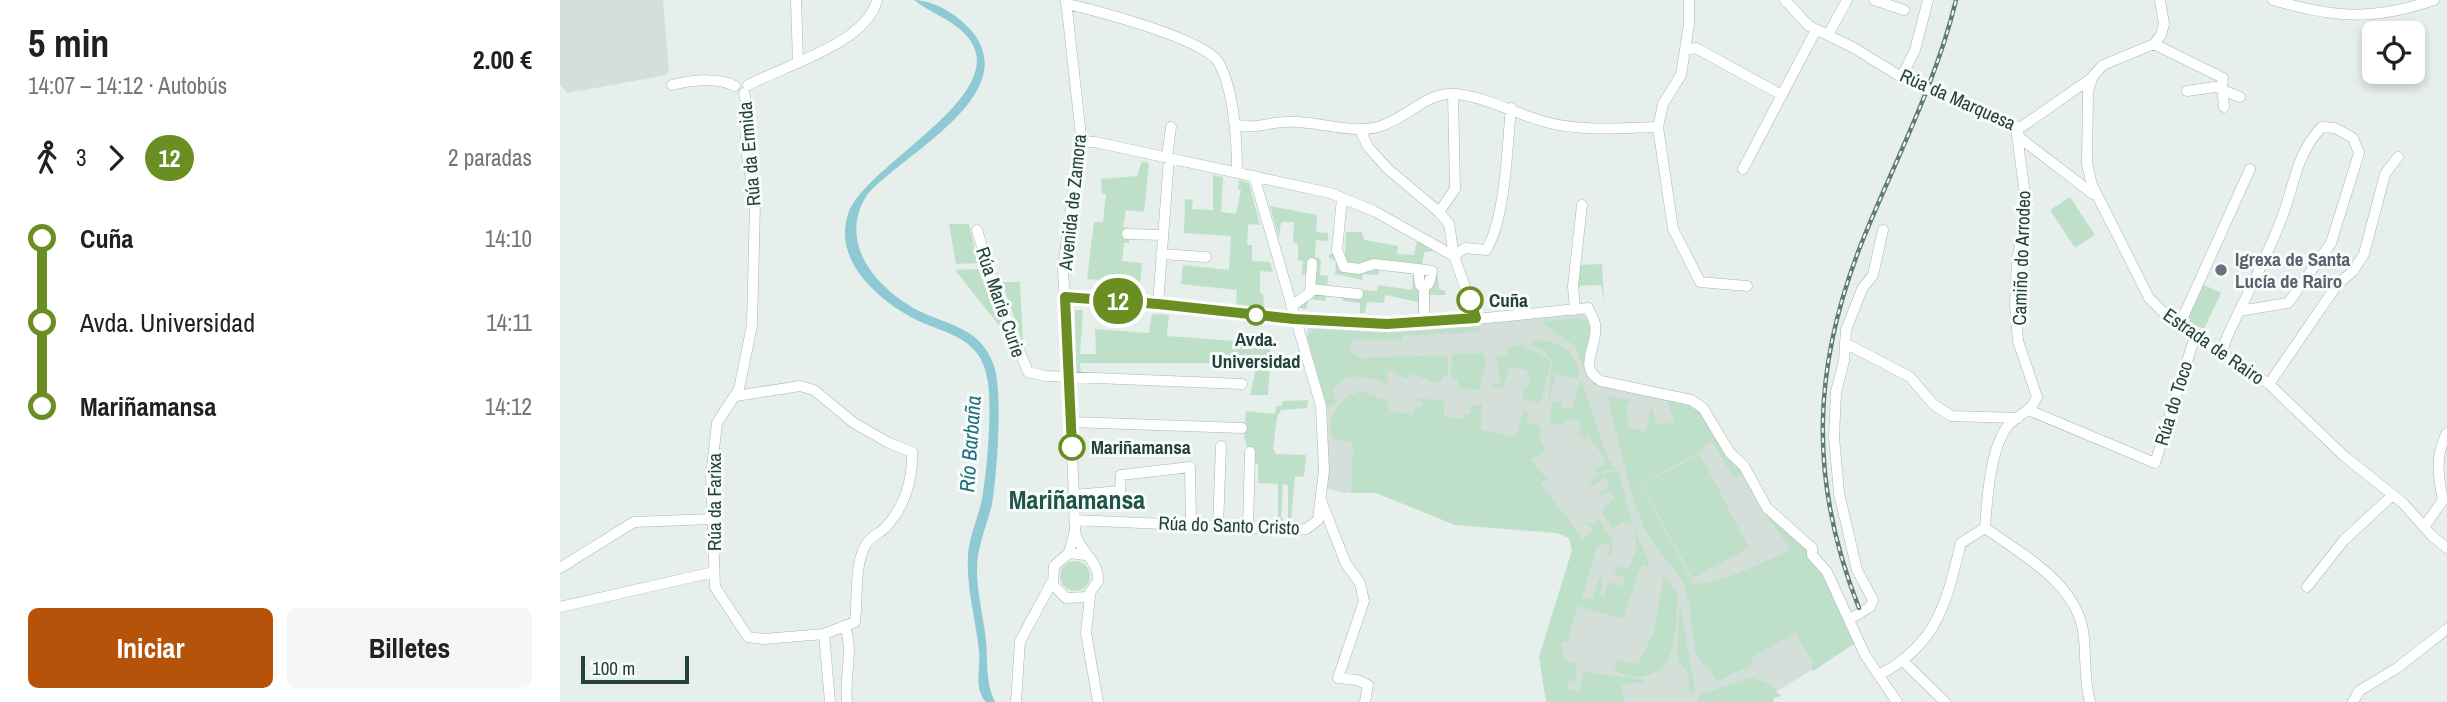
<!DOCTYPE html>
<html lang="es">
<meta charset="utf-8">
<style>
:root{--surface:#fff;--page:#f6f6f6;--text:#202124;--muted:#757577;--accent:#b45309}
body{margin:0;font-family:"Archivo Narrow",sans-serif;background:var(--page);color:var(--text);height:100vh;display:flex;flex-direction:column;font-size:26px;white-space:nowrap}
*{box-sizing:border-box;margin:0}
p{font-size:23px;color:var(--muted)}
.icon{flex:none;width:38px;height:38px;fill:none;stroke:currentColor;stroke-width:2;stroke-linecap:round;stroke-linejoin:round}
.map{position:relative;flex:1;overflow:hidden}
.panel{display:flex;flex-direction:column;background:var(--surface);width:560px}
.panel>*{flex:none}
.badge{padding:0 14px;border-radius:23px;font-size:24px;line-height:46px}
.tools{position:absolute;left:1802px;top:21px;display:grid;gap:14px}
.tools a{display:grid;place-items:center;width:63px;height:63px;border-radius:10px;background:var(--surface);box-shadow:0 4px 10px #0003;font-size:35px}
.scale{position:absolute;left:21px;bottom:18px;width:108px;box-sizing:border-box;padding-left:7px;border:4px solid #24423a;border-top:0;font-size:19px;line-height:24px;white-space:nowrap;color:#24423a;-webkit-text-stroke:5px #f7fbf9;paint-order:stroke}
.map>.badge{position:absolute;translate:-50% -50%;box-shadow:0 0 0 4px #fff}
.legs{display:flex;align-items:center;gap:10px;height:77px;padding:0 28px;font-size:23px}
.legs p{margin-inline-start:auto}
.head{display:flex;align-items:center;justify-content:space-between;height:119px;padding:0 28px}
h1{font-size:38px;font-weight:700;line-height:52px}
.action{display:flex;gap:14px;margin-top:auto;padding:14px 28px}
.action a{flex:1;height:80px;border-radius:10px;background:var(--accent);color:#fff;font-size:28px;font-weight:700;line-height:80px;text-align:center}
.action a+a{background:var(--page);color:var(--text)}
ul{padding:0 28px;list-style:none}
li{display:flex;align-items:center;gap:24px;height:84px;font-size:26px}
li i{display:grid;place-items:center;width:10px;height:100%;margin:0 9px;background:currentColor}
li i::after{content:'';width:18px;height:18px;margin:-9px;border:5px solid;border-radius:50%;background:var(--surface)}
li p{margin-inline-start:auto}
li:first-child i{background:linear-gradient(#0000 50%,currentColor 0)}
li:last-child i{background:linear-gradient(currentColor 50%,#0000 0)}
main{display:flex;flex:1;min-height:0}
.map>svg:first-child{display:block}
</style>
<main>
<section class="panel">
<div class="head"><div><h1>5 min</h1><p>14:07 – 14:12 · Autobús</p></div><b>2.00 €</b></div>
<div class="legs"><svg class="icon" aria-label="walk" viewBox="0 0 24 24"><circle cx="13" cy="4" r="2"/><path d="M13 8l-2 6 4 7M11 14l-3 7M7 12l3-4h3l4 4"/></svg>3<svg class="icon" aria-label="forward" viewBox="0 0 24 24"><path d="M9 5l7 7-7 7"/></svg><b class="badge" style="background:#6b8e23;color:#fff">12</b><p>2 paradas</p></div>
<ul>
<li><i style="color:#6b8e23"></i><b>Cuña</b><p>14:10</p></li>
<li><i style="color:#6b8e23"></i><span>Avda. Universidad</span><p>14:11</p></li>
<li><i style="color:#6b8e23"></i><b>Mariñamansa</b><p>14:12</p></li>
</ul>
<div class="action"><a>Iniciar</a><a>Billetes</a></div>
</section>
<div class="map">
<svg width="1887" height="702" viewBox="0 0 1887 702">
<rect width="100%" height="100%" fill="#e6efeb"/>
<path fill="#d4dfda" d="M0,0H103L109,70L107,75L7,93L0,84Z
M1022,313L1030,318L1033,326L1026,370L1030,379L1044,385L1132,402L1269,579L1295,643L1200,702H988L1012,550L1010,538L997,533L895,522L818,490L784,493L768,489L767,406L747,334L748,327Z"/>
<path fill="#bfe0c8" d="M582,161L589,163L584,212L566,210L563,227L569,228V243H564L562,261L582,263L580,284L527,279L534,222H543L546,194L542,193L541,179L577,176Z
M653,175L663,177L661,212L676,214L681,190H678L679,180L689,183L700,225L688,224L687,245H692V261L710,262L713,272L700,271V293L703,294L704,308L676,306L677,290L621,284L623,265L669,270L671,236L624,233L625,199L633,200L632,209L653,210Z
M1510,197L1535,235L1515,248L1490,210Z
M710,206L757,215L756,232L768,233V241L756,240L755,257L761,259L760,275L768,276L767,288L800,296L802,290L817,291L818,285L852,290L853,274L835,272V269L819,268V275L803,274L802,280L775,274L776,260L769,258V254H785L786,232H802L804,240L838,246L837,254L854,255L857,241L876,251L864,252L862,268L877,270L879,289L885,291V295H870L868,310L858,311V302L825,295L824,303L807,302L805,313H800V303L783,301L782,297L766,296L765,301L749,299L746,309L740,308L734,296L745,294L748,275H742L743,261L738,260V244L733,243L734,222H721L719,239Z
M389,224H409L418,263L396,264Z
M1042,264L1044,303L1041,285L1014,286L1019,265Z
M418,269L446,334L395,270Z
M442,282H460L463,343Z
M1642,284L1661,293L1644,329L1629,322L1627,317Z
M515,310H523L520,354H536L535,329L589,333L592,314L609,315L607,336L704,343L711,352L708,395H690L697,363H520L521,374H516Z
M1017,318L1027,321L1032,331L1024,368L1015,346L983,324L984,321Z
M920,326V332L842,336V341L793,340L789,351L801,358L887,355L888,376H883L879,384L853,374L846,379L828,369L827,384C808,376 789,371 774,388L773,397L779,401L767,408L747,337L753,329L831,333Z
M973,340C998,339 1021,352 1019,379L996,374L988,405L992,361L985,351L973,346Z
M961,345L989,359L990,369L980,403L962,398L964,388L970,384L967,371L951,366L942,388L932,387V384L940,383L936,356L947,354L950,346Z
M923,353L926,362L919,390L899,388L897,379L891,377L892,354Z
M1021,379L1048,459L1055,469L1035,473V468L1047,462L1029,436L1025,440L1018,433L1021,422L1010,419L1001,426L989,422L993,401L1002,404L1001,408H1012Z
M800,391L830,401L826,404L833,413L837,411L851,416L856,407L861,408L864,403L856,400L858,398L884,401V417L904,419L905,414H910L909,407L922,404L921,430L956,437L963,411L969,414L967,422L981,426L980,440L986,450L971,460L987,479L981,484L1023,539L1033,531L1026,521L1033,524L1040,520L1053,541L1051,555H1048L1050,546L1042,543L1037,547L1022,597L1033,599L1039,579L1042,580L1040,596L1044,597L1048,582L1062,586L1065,577L1054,574L1057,566L1067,569L1076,552L1075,531L1077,534L1089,563L1088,567L1082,564L1063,619L1018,606L1007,642L1001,641L1004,660L1017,664L1015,682L1010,681L1007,689L1019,692L1024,672L1083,679V682L1062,685L1064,702H986L979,657L1012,550L1009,538L997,533L895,525L816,493H791L793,443L774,439C763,417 781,397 800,391Z
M1049,396L1071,400L1067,407L1068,427L1086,432L1091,404L1097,425L1115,422L1106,399L1132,402L1144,414L1163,451L1181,470L1182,474L1174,478L1151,441L1142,446L1143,450L1081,484L1133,584C1169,581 1199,563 1231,550L1202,510L1241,539L1252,560L1269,579L1294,644L1253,671L1250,666L1253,663L1236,633L1190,658L1193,664L1158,681L1154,678C1151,667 1139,663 1136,653C1130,631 1133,600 1121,580C1108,559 1091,546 1082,522C1066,483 1059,439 1047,398Z
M748,400L747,408L721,410L717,417L713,449L716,454L746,455L744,477L735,476L731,521H728V485L723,484L721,516L724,521H715L718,517V484L698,483V464L692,462L684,437L686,411L715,414L716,406H721L724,401Z
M1140,454L1189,548L1132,578L1082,484Z
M1058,470L1073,526L1067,521L1053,528L1042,514L1045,511L1043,508L1055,499L1050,491L1041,496L1039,493L1050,485L1045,477L1033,486L1029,483L1036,476Z
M500 576a15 15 0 1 1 30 0a15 15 0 1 1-30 0Z
M1104,576L1117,592C1117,621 1119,676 1079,677C1069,677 1061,675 1054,669L1058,660L1078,664L1093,634Z
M1120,601L1135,690L1133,694H1130L1128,673L1117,660Z
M1191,677L1209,684L1221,696L1213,698L1214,702H1139V695Z"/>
<path fill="#8ec9d4" d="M354,0C373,0 396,14 409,28C469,93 340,155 307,195C277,242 315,287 357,310C389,326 421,327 434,366C443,391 437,477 432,504C428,521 421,538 418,555C414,582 423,613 426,640C428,661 425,682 435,702H426C413,688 421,668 419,651C416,620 406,588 408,556C409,537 418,518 422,499C427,472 432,410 428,383C422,331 378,335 344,313C311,293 274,257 288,214C305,163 464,90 403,32C390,19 369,12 354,0Z"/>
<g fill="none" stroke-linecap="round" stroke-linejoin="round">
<defs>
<path id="minor" d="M236,0L238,62
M506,0L521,136L503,268L514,495L515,530L509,553
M1129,0V24L1121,75L1103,104L1098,127L1113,229L1140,282L1187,286
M1225,0L1249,26L1294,48L1346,80
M1314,0L1344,10
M1600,0L1604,24L1601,35L1594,44L1543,65L1533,76L1528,91L1527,164L1532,185L1582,284L1589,298L1613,322L1709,384L1784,456L1843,503L1872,536L1887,548
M1713,0C1774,18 1813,21 1874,0
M506,4C534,9 647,40 659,63C674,91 677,141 677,173
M1268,35L1287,0
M1594,44L1663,78L1662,86L1627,91
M1126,50L1136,48L1220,94
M1344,72L1355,50L1368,0
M112,85C130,80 158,77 175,86
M188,85C224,66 307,43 317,0
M1662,86L1664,107
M1662,90L1680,97
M184,93L189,114L185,143L195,204L192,325L179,389L157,423L151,476L155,587L188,637L204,639L264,634L270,702
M1382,96L1460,128L1533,77
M677,125C695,129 706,123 724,122C757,119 792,137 824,125C846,117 867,94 890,94C918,93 956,114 982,121C1018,132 1061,128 1098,127
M800,130L808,147L828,169L879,212L889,224L894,256L916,318
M1457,131L1460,138L1533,194
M521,142H535L770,193L814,211L894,256
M607,157L611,127
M1183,169L1256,30
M782,198L777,250L784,267L799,269L814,264L858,269
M879,212L895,189L893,94
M417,230L436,292L468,372L486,376L682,384
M567,234L602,235
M601,254L646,257
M894,256L905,248L926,250C946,218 947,146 951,108
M750,289L798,294
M505,297C612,305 720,325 827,324C894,323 962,314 1028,308C1030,313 1034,319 1035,324C1039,346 1016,367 1041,381L1131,400L1143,408L1170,453L1184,466L1207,508L1252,548V555L1267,572L1305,655L1337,702
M598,304L609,159
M731,306L750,293L752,263
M1015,310L1013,286L1022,205
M864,321V288L869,283L872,271L858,269L860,285L864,288
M1619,326L1690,169
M1285,343L1350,377L1373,404L1391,416L1458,418
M1662,352L1667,337C1686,295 1710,253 1725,209C1735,179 1739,150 1762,127L1775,128L1793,138L1799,153L1771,243L1728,303L1679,311
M1709,384L1777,285L1793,271L1804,254L1825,174L1838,157
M176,396L240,386L254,390L294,423L329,443L352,452C353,479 345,507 325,528C319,534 309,537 305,546C294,568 298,597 295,622L264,634
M1471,411L1595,463L1635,336
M511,422L682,428
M514,495L560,491L561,475L630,467L631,524
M762,503L786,564L800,583L804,601L778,678L797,680L808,685L805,702
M514,520L738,530L746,529L758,520L764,471L761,406L694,176
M658,526L661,446
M688,527L690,452
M1864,527L1883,500C1878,477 1875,454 1887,433
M1425,528C1427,500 1430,450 1447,427C1458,413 1469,415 1477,397L1458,341L1455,305L1457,261L1467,209L1456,128
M1425,528C1463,555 1520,585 1524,638C1526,660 1524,680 1530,702
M516,535C521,553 539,561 538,581L527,597L506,598L493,585L494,566L509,553L525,555
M0,568L74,522L151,519
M1747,587L1784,540L1833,495
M530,596L526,633L538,702
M0,607L154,572
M1290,619L1310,607L1313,600L1297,570L1279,493L1274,437L1276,392L1284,361L1286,330L1302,289L1313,275L1323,230
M285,628C294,649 284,678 287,702
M1344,662L1385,702
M1319,675C1378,644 1386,603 1401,543L1425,528
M456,702L460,641L492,582
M1793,702L1799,691L1837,668L1887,629"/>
</defs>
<use href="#minor" stroke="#a8b8b2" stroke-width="11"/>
<use href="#minor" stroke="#fff" stroke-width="10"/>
<defs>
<path id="rail" d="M1299,608C1248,479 1252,365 1304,237C1336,159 1376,83 1396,0"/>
</defs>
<use href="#rail" stroke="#5f7d75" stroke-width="4.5"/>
<use href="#rail" stroke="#f7fbf9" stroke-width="2" stroke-dasharray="5" stroke-linecap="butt"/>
<defs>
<path id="minor-bridge" d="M1346,80L1382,96"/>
</defs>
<use href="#minor-bridge" stroke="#a8b8b2" stroke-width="11" stroke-linecap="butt"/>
<use href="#minor-bridge" stroke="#fff" stroke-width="10"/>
</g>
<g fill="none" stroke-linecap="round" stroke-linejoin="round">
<defs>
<path id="line-1" d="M512,447L505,297L598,304L734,319L827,324L916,318L910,300"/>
</defs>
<use href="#line-1" stroke="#fff" stroke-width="16"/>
<use href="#line-1" stroke="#6b8e23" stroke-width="10"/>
</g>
<circle fill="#6b7280" stroke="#f7fbf9" stroke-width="2.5" cx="1661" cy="270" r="7"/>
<g fill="#fff" stroke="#6b8e23" stroke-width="3.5">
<circle cx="910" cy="300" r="12"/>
<circle cx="696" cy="315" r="9"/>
<circle cx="512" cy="447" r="12"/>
</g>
<g text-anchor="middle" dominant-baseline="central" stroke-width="6" stroke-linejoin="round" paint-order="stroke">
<g font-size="19" fill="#24423a" stroke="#f7fbf9">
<text transform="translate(1398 99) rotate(24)">Rúa da Marquesa</text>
<text transform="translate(189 154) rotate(-95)">Rúa da Ermida</text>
<text transform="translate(512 202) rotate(-84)">Avenida de Zamora</text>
<text transform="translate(1461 258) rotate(-88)">Camiño do Arrodeo</text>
<text transform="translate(441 302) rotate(71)">Rúa Marie Curie</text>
<text transform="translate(1654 346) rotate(35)">Estrada de Rairo</text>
<text transform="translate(1613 403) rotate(-73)">Rúa do Toco</text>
<text transform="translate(154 502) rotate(-90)">Rúa da Farixa</text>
<text transform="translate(669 525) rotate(2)">Rúa do Santo Cristo</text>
</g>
<g font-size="19" font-weight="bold" fill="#5b616d" stroke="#f7fbf9" text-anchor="start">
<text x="1675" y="259">Igrexa de Santa<tspan x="1675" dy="22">Lucía de Rairo</tspan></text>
</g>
<g font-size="19" font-weight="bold" fill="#24423a" stroke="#f7fbf9" text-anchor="start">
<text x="929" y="300">Cuña</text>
<text x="696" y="339" text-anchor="middle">Avda.<tspan x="696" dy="22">Universidad</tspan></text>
<text x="531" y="447">Mariñamansa</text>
</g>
<g font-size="21" font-style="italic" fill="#1c6f80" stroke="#f7fbf9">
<text transform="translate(410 444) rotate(-86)">Río Barbaña</text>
</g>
<g font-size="26" font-weight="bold" fill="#1f5548" stroke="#f7fbf9">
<text x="517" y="499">Mariñamansa</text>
</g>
</g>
</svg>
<div class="tools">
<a><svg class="icon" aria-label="locate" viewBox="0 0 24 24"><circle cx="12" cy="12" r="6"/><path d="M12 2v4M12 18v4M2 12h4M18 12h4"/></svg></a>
</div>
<div class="scale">100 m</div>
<b class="badge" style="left:558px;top:301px;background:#6b8e23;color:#fff">12</b>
</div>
</main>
